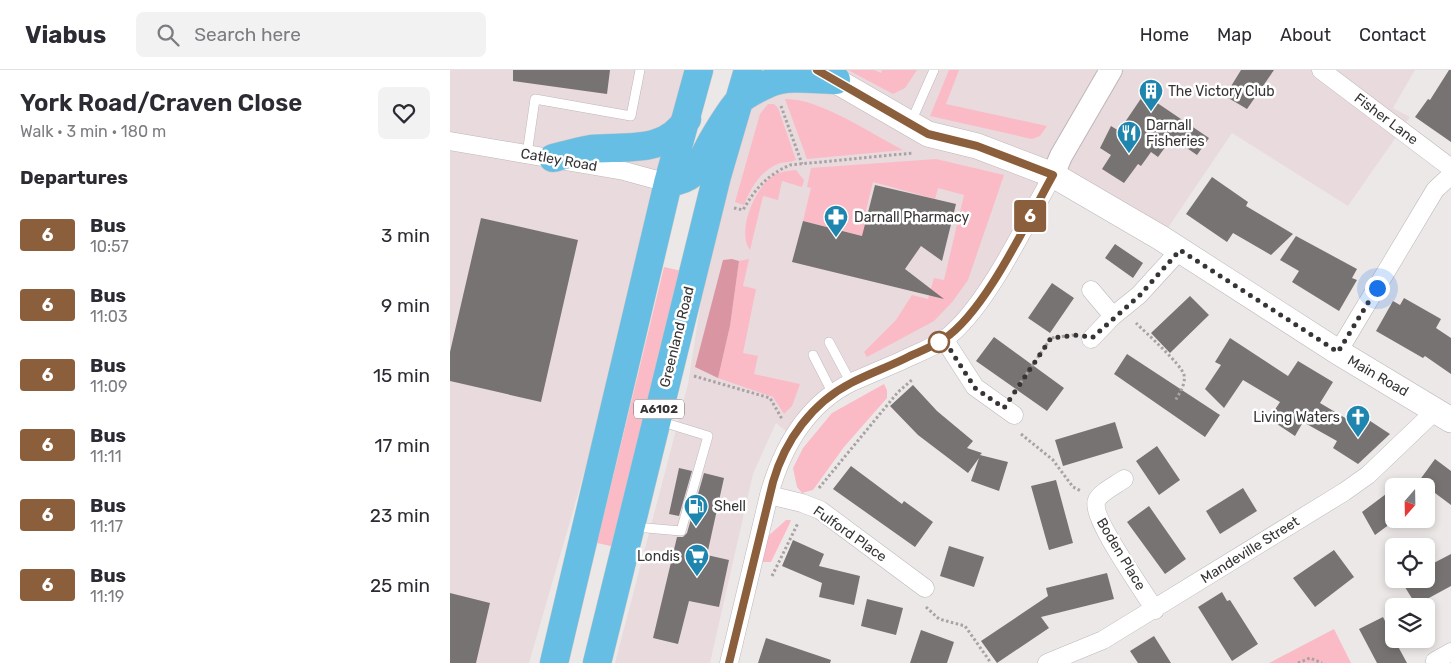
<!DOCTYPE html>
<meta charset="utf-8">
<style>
:root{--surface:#fff;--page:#f2f2f3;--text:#2b2b33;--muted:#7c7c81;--line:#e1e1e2}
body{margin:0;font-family:Rubik,sans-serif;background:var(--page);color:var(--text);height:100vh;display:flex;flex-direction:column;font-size:19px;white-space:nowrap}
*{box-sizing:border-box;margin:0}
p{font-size:16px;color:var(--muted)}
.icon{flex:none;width:28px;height:28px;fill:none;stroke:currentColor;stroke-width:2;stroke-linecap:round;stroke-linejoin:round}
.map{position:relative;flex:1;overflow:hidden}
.sheet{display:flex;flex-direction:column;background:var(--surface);width:450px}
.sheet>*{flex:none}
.badge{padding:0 10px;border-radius:4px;font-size:18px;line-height:32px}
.needle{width:32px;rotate:200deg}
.fabs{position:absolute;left:935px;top:408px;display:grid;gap:10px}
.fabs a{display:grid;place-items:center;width:50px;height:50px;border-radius:8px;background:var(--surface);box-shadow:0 2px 8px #0003;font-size:25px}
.you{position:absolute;width:25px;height:25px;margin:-12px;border:4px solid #fff;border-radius:50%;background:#1a73e8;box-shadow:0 0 0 8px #1a73e833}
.map>.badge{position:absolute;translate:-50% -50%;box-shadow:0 0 0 2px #fff}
h2{padding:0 20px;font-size:19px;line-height:45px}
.round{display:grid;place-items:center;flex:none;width:52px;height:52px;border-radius:8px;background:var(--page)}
.overview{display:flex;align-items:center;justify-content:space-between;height:85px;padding:0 20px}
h1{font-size:24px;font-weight:600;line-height:38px}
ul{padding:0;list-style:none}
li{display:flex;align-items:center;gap:15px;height:70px;padding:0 20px}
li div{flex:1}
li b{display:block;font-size:19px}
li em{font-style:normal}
li .badge{min-width:55px;font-weight:700;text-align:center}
header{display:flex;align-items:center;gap:30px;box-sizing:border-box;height:70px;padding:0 25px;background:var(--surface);border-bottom:1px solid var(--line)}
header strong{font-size:24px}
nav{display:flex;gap:28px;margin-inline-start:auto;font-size:18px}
.search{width:350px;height:45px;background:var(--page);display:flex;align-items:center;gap:12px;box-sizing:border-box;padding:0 18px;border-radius:8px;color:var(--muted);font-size:19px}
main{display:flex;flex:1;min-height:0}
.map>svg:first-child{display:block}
</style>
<header>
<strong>Viabus</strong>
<div class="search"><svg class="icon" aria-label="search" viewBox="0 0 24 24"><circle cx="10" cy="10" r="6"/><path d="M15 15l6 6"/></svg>Search here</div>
<nav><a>Home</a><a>Map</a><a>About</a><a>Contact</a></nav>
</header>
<main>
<section class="sheet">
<div class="overview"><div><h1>York Road/Craven Close</h1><p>Walk · 3 min · 180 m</p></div><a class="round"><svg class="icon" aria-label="heart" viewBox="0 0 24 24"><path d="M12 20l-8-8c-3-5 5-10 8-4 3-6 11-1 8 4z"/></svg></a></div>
<h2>Departures</h2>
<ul>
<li><span class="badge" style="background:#8b5e3c;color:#fff">6</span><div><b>Bus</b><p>10:57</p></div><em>3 min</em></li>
<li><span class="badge" style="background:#8b5e3c;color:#fff">6</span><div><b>Bus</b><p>11:03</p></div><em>9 min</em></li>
<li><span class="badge" style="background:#8b5e3c;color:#fff">6</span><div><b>Bus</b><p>11:09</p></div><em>15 min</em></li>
<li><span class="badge" style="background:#8b5e3c;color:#fff">6</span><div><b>Bus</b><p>11:11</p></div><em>17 min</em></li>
<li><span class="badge" style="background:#8b5e3c;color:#fff">6</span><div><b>Bus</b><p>11:17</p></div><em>23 min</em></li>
<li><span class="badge" style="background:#8b5e3c;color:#fff">6</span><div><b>Bus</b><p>11:19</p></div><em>25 min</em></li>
</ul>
</section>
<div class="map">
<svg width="1001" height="593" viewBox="0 0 1001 593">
<rect width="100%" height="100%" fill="#ede8e8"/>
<path fill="#e9dadd" d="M0,0H244L218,113L79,593H0Z
M287,0H965L943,38L960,47L898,136L782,63L711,168L603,106L517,249L401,313L343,367L326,353L303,404L260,593H165L238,314Z"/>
<path fill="#fabbc6" d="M398,0H424L431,3L432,0H467L455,18L443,24Z
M499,0H509L496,34L597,56L590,66L582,69L480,46Z
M335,29C369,28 422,64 453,80L357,89Z
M318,34H324L328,38L346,90C341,92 336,92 330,93C311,100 301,117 294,135L285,132L310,44Z
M486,89L554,105L518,210L503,231L484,251L417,287L414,282L446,250L462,225L478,229L484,208L494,210L514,125L488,118L485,129L423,112L414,148L441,155L437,172L353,151L361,118L357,117L361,98Z
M346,100L354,110L352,117L332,111L328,130L313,126L300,180C286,162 305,117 323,106C330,101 338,101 346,100Z
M299,189L293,216L306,219L293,283L308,286L304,304L350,314L342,336L334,344L323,327L268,308L280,256L289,191Z
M214,197L232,201L165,477L147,473Z
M434,314L437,320V328L394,377L363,420L352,423L347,417L343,398L353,378L382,343Z
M336,450H341L339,455L321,492H311L316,468Z
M884,559L901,593H819Z"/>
<path fill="#d995a1" d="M282,189L289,191L280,256L268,308L245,297L273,190Z"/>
<path fill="#777373" d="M63,0H160L157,24L63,11Z
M791,0H824L797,39L775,26Z
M999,0H1001V72L965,47L978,29L980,30Z
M694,24L759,68L747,85L722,68L708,87L701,82L691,96L688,94L674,113L652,99L661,85L650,78L661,56L669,61Z
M762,107L798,132L796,136L843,164L821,185L783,163L777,172L736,144Z
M425,115L506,134L492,191L471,176L455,199L494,229L342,192L353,151L412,166Z
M31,148L128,170L91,332L0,311V282Z
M846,166L907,199L902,208L907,210L889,241L842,212L849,201L830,190Z
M665,174L693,193L683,208L655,188Z
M602,213L624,228L600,263L578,248Z
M740,226L759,245L720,283L701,263Z
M954,228L991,249L986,258L1001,268V304L975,286L973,288L926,261L943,231L950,235Z
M544,267L614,318L597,341L526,291Z
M780,268L838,306L848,291L883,312L870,333L902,352L908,343L940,364L908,394L883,378L887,371L853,352L845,366L827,354L830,349L822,344L830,332L793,310L774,338L755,319L771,295L765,292Z
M677,284L770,345L755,367L664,304Z
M463,315L487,341L523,371L517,378L532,383L530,385L558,392L549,421L521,411L529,388L518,403L468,365L440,336Z
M665,352L673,378L613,396L605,370Z
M707,376L730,410L709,425L686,391Z
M985,389L1001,401V435L969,411Z
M401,396L452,434L454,431L483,452L465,477L383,419Z
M229,398L242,401L229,446L219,444Z
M254,403L274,408L257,485L279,490L269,537L239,531L228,574L203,568L227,467H233L237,463Z
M606,410L623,473L599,480L581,416Z
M793,418L807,441L770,464L756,441Z
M944,418V451L925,465L912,442Z
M699,436L736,489L715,504L677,452Z
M343,470L374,484L369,496L410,506L404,535L369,527L372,513L332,496Z
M499,476L534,487L524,517L490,506Z
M884,480L904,507L865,537L843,508Z
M1001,484V516L966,535L950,509H976V497Z
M657,503L664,529L591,547L599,558L547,593L531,571L598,526L596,518Z
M772,522L777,531L780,530L808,574L782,591L748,537Z
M0,523L40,533L26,593H0Z
M417,529L453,538L446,565L411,556Z
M933,547L944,569L957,593H927L909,559Z
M471,560L504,572L497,593H460Z
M704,566L721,593H688L680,581Z
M316,568L381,590L380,593H308Z"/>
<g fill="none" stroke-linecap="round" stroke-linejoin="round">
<defs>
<path id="service" d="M461,52L484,0
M77,84L85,29L181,46L190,0
M379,272L401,313
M363,285L383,324
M185,457L231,461L258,366L209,351"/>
<path id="minor" d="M871,0L1001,98
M0,71L174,101L218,113
M641,220L663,246
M494,269L525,317L564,345
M641,269L663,246L689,225L730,180
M888,282L985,120L1001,105
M674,409C666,415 651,422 647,430C639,446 695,523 705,540
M319,425L352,433L370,440L475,518
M985,591L1001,582
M279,593L319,425C332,378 357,334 402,312C418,305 435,298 451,291C465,284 482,278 495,269C537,238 576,152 603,105
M597,593L653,570L894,422L918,405L986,340"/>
<path id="tertiary" d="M603,105L611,86L661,0"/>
<path id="secondary" d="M369,1L478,64L527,76L603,105L711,168L888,282L1001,350"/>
<path id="trunk" d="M103,88C115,85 128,81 141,79C175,76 217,84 237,49
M218,113C249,108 248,96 262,71C269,59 278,44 287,33C294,25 311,17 320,13C339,5 367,10 386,10
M104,593L218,113L249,0
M147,593L267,106L298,0"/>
</defs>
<use href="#service" stroke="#bdb7b8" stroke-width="10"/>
<use href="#minor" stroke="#bdb7b8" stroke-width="19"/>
<use href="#tertiary" stroke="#bdb7b8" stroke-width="24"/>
<use href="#secondary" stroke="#bdb7b8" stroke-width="26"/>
<use href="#trunk" stroke="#c7c6c6" stroke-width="29"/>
<path stroke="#a7a3a4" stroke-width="3" stroke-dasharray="2.5 2.5" stroke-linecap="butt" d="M331,36L352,94
M284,138L293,140C305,119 317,105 340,95L463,83
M686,253C695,262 732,295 734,305C736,314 729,324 725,331
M244,306L320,328L332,349
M565,321L601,268L623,265
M571,364L603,390L623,417L631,421
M369,418L448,322L463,309
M322,506L348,453
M476,537L489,549L515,556L541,593
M848,593L860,588L872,593"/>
<use href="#service" stroke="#fff" stroke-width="9"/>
<use href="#minor" stroke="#fff" stroke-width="18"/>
<use href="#tertiary" stroke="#fff" stroke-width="22"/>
<use href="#secondary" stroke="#fff" stroke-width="25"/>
<use href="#trunk" stroke="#66bee4" stroke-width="28"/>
</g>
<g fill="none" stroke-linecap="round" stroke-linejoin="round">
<defs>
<path id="line" d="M279,593L323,412C335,370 362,333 401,313C420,303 441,296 460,286C471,281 484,276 494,269C536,241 577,151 603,105L527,76L478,64L367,0"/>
</defs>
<use href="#line" stroke="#fff" stroke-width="11"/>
<use href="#line" stroke="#8b5e3c" stroke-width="8"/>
<path stroke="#363435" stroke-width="5" stroke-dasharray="0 9" d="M489,272L494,270L525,318L554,338L601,268L629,265L642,268L690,225L730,180L888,282L927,218"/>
</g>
<defs>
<symbol id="building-pin" viewBox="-11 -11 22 30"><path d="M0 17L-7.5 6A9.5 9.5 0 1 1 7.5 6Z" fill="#1e86ae" stroke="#fff"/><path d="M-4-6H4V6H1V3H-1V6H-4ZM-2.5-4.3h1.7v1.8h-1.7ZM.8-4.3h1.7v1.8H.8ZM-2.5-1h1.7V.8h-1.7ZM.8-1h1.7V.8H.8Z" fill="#fff"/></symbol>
<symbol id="restaurant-pin" viewBox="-11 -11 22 30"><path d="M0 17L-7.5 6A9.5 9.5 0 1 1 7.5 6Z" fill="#1e86ae" stroke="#fff"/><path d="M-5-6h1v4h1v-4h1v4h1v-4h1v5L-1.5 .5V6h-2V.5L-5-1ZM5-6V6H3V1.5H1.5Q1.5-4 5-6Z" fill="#fff"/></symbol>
<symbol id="pharmacy-pin" viewBox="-11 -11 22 30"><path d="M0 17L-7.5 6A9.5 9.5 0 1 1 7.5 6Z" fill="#1e86ae" stroke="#fff"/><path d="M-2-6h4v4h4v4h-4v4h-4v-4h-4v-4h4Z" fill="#fff"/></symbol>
<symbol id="church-pin" viewBox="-11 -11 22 30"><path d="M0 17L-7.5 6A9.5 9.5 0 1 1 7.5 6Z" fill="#1e86ae" stroke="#fff"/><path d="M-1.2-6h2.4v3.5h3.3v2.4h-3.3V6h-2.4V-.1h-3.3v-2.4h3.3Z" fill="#fff"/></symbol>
<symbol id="fuel-pin" viewBox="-11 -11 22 30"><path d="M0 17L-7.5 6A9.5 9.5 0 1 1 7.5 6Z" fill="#1e86ae" stroke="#fff"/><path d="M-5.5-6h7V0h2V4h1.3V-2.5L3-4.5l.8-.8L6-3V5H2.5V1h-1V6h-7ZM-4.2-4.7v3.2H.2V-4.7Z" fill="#fff"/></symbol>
<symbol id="supermarket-pin" viewBox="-11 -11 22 30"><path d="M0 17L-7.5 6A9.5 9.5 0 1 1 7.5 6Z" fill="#1e86ae" stroke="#fff"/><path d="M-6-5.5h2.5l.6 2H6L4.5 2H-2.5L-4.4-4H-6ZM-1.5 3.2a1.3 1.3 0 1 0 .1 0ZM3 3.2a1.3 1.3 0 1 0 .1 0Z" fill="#fff"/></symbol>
</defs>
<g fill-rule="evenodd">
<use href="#building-pin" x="687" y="7" width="28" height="38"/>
<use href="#restaurant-pin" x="665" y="49" width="28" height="38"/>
<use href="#pharmacy-pin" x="372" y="133" width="28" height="38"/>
<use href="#church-pin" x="894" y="333" width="28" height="38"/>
<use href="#fuel-pin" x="232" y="422" width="28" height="38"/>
<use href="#supermarket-pin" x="233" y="472" width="28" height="38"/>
</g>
<circle fill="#fff" stroke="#8b5e3c" stroke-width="2.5" cx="489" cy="272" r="10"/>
<g text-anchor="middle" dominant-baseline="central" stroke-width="5" stroke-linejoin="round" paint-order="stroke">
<rect fill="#fff" stroke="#727172" stroke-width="1" x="184" y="329.5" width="50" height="19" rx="4"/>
<g font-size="12" font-weight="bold" fill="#363435">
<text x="209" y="339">A6102</text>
</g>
<g font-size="14" fill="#363435" stroke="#fff" text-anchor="start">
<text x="718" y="21">The Victory Club</text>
<text x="696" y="55">Darnall<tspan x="696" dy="16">Fisheries</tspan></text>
<text x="404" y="147">Darnall Pharmacy</text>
<text x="890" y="347" text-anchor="end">Living Waters</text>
<text x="264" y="436">Shell</text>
<text x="230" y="486" text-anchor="end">Londis</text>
</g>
<g font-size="14" fill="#363435" stroke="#fff">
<text transform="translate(936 49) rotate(37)">Fisher Lane</text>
<text transform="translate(109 90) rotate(10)">Catley Road</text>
<text transform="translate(227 267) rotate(-76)">Greenland Road</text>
<text transform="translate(928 306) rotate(30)">Main Road</text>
<text transform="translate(400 464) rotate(35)">Fulford Place</text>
<text transform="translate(800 480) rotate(-32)">Mandeville Street</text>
<text transform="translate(671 484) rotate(59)">Boden Place</text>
</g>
</g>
</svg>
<div class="fabs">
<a><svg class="needle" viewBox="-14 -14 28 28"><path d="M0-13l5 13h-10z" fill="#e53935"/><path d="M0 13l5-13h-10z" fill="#7c7c81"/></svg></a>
<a><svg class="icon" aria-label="locate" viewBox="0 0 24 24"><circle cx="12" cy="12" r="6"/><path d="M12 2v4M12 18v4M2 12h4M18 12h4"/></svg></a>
<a><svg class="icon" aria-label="layers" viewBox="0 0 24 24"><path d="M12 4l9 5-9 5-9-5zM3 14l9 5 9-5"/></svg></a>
</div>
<div class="you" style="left:927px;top:218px"></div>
<b class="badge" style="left:580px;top:146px;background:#8b5e3c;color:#fff">6</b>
</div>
</main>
